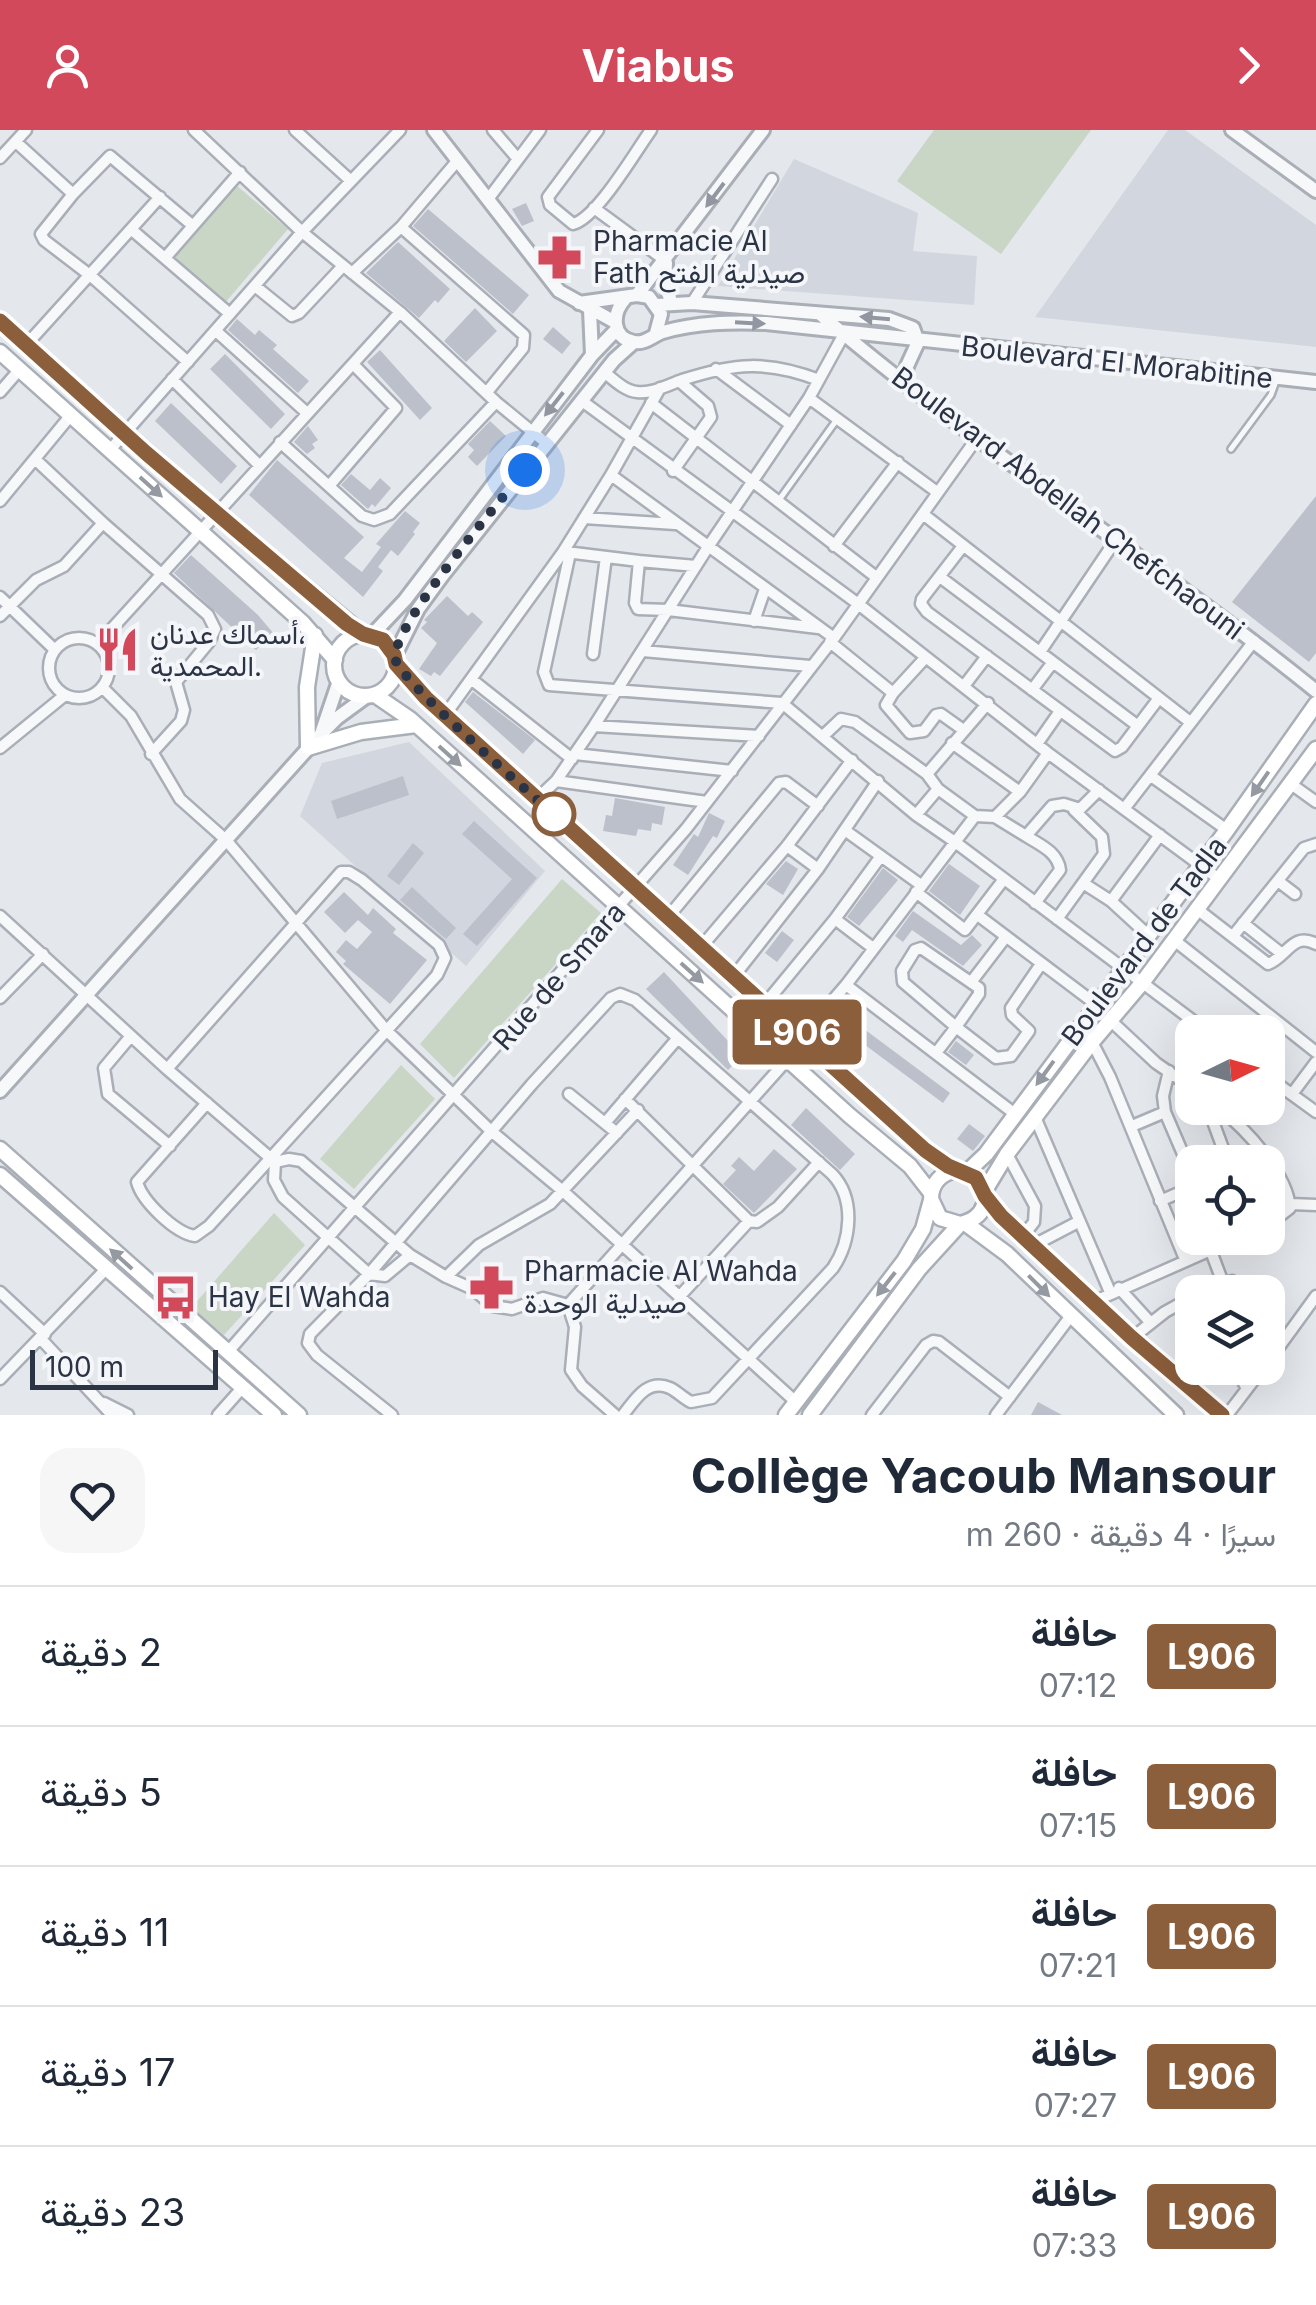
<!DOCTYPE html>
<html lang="ar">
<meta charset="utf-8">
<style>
:root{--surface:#fff;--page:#f6f6f7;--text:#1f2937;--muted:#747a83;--line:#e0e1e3;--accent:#d1495b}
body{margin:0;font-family:Inter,Vazirmatn,sans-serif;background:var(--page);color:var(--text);direction:rtl;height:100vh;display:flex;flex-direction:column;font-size:38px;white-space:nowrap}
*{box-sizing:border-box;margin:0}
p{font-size:32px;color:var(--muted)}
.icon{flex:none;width:55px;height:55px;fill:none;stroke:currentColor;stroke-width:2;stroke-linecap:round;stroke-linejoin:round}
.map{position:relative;height:1285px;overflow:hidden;direction:ltr}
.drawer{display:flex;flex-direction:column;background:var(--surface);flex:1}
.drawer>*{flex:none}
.badge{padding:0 20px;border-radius:8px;font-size:35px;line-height:65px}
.needle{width:65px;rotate:85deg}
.controls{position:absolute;left:1175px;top:885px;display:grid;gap:20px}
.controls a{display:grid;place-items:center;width:110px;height:110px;border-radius:20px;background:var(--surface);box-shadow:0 10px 40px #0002;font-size:50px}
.scale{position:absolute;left:30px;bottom:25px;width:188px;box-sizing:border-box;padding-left:10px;border:5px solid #2b3445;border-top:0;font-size:28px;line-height:35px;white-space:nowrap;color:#2b3445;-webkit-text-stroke:8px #f4f6f9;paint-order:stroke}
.you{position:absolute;width:50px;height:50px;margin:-25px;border:8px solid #fff;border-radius:50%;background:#1a73e8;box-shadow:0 0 0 15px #1a73e833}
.map>.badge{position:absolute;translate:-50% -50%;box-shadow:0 0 0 5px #fff}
.round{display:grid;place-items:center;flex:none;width:105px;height:105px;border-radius:30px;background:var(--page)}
.summary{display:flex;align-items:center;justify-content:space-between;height:170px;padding:0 40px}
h1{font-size:48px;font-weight:700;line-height:75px}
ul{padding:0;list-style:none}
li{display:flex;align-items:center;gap:30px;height:140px;padding:0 40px;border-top:2px solid var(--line)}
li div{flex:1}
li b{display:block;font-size:38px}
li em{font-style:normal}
li .badge{min-width:110px;font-weight:700;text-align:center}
header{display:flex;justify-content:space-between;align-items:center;height:130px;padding:0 40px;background:var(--accent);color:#fff;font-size:45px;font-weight:700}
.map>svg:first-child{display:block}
</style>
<header><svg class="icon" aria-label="forward" viewBox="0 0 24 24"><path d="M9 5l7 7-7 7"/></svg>Viabus<svg class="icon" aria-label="person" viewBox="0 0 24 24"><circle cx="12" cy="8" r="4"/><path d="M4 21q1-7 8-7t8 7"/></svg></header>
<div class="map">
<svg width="1316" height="1285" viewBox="0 0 1316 1285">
<rect width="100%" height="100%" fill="#e4e7ec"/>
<path fill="#d2d6de" d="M1168,0H1185L1316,95V217L1035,187Z
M794,29L918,83L913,121L977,126L974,175L718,156Z
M409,612L545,741L466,836L300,686L322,633Z"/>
<path fill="#c9d6c5" d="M934,0H1091L1001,124L897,51Z
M236,55L288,99L225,173L173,128Z
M562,749L601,783L454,948L420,914Z
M401,935L435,969L354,1059L320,1029Z
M274,1083L305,1115L224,1205L191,1178Z"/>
<path fill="#bbc0ca" d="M526,73L534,91L522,96L512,79Z
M428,79L529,165L513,184L413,96Z
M398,112L450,159L438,173L435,170L419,188L366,143Z
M475,178L497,201L466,232L444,211Z
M237,189L255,205L259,200L277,215L273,219L309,251L298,263L228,200Z
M553,197L571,213L562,224L543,209Z
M380,220L432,278L420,290L367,232Z
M225,224L285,284L271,299L210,239Z
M171,273L237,336L221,354L155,291Z
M490,291L506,306L477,336L468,327L474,320L468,314Z
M308,296L318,310L312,314L315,318L307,324L294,312Z
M277,330L364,407L344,428L362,442L381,417L376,414L405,381L420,393L413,402L415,404L398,426L391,420L378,437L383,441L363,467L249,365Z
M351,344L370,360L380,348L391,358L375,377L372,374L368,379L341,355Z
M1316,366V523L1309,532L1232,472Z
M191,425L258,485L274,504L256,520L174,443Z
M447,466L468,486L472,482L483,492L440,546L434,542L431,546L419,539L437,513L421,498L427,492L424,490Z
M473,562L535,610L523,624L465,572Z
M403,646L409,665L337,689L331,671Z
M615,668L665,677L662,695L652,693L651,701L638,699L636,706L603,701L606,685L612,686Z
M709,683L725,691L717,708L713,706L688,745L673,735L694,704L698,707Z
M474,691L537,748L477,816L463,804L512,749L462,704Z
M413,713L424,723L399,755L387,746Z
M786,731L798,739L783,765L766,754Z
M949,734L980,756L960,785L929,761Z
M883,738L898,750L859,796L847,787Z
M412,757L456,798L446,809L400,770Z
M344,762L368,785L373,778L396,799L393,803L427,830L390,874L343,834L346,831L336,822L346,810L357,819L372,802L358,790L345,803L324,782Z
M913,781L961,815L972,805L982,815L963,836L912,800L903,812L895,806Z
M782,801L794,810L777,832L765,823Z
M664,842L742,926L728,940L646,859Z
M856,893L950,963L943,973L849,903Z
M956,911L974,925L966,935L948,922Z
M806,978L855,1024L840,1040L791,995Z
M969,994L985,1006L973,1021L957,1009Z
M774,1019L797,1039L754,1083L723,1054L736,1040L731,1036L739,1027L754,1041Z
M1038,1272L1062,1285H1031Z"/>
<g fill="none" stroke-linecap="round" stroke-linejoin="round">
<defs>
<path id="service" d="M1231,319L1271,265L1276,251
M779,370L838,288"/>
<path id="minor" d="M194,0L302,102L400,182L496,272L546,313
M295,0L351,51
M493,0L517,28
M598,0L548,67L550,75L573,94C597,88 635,22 651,0
M16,12L73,64
M0,28L26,0
M489,68L540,0
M594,78L666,131
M401,97L524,205L523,218L487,262
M132,100L230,184
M165,128L240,42
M352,143L401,97L458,30
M255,156L292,186L299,183L342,137
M692,173L772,49
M216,201L307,283
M27,214L160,67
M188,232L91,146L44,110L41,104L73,64L110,26L192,95
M716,239L791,295
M604,242C614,250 625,261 637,262C652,264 668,255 682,250C734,233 768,230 819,250
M172,249L259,335
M0,262L20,239
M809,268L937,362
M582,271L857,473L1048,623L1219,749
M651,273L876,447
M280,312L362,386L374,390L390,384L496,272
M110,320L302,102L400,0
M673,341L711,287L708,276L679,251
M611,345L834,508
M329,356L396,278L353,234
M0,371L71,285
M923,384L1190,592
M584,388L675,394
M103,393L208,485L215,499L209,512L176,552L184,580L181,591L151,624
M834,416L898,332
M963,416L922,469L921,474L927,482L1115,621L1122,617L1159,568
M566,422L639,431L635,473L638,479L668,480L818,498
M570,423L544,542L549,555L782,573L916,685L955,712L1208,902
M639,431L696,436
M940,447L1138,596
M0,467L55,520
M0,486L36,450L64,436L103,393L36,330
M754,491L765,459
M49 538a30 30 0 1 1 60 0a30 30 0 1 1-60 0Z
M830,512L893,563L926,527
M98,514L400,182
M643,521L810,536
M1040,522L1115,411
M593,524L606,427
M471,549L572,629
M964,556L987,526
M103,558L131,586L180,669L226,710L386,900L491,1001L564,1062L796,1272
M1032,560L1053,532
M893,563L886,575L910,603L924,601L936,585L941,584L962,599
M445,585L563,422L611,345L660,258
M594,596L759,606
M823,606L841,589L855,592L927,644L938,659L975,686L995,687L1026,706L1052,676L1064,674L1080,679L1099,660
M952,613L1020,662
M1037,614L1060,581
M0,618L65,565
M575,624L732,641
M927,644L988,573
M1151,646L1227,700
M556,651L707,672
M1291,654L1316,672
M537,669L556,651L594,596L708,417L809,268L844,204
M1124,679L1254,511
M916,685L938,659
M995,687L1020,662L1048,623
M846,701L921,755
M1026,706C1040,715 1058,722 1060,740L1035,773
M787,716L818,739
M1278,751L1295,764
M1083,753L1111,771
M916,762L965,800L1004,749
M1197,779L1268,834C1287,827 1293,801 1316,814
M0,786L167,939L275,1032
M669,786L779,653L786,652L818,676
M979,786L1097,875
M835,789L873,818
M1057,789L1104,724L1102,707L1074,680
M1243,793L1282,824
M1148,805L1111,771L1160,705
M1233,806L1304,718L1316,714
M1174,810L1316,922
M702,816L787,716L852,630
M921,818L979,858V864L956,897L903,852L902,841L915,820Z
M734,846L818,739L878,651
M972,851L1005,808
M846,855L1015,984
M0,868L43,824
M765,874L835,789L881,726
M1110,890L1156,933L1192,958
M1078,899L1092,912L1110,947L1185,1129
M131,906L104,938L108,964L170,1016
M802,906L846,855L975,686
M936,923L956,897L996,928L1011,926L1029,901L1012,885L1011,878L1041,834
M167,939L341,742H349L362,750L439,815L445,828L437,845L209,1096L195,1106C175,1103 142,1071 137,1052L207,973
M1169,941L1163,966L1165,982L1192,1045
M1268,947L1316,982
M569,964L617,1003
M1292,964L1316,932
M625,969L749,1091L757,1092L778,1077L819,1032
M1208,978L1228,1032
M1219,978C1246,999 1287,1043 1290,1078L1268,1095
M1035,987L1110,1162
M605,993L677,909
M1132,996L1165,982
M1007,1024L1035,1076L1034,1092L1023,1106
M275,1032L289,1029L301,1031L410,1125L446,1147L473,1159L493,1176L512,1179L543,1168L568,1175L575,1197L571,1240L582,1256L615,1285
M275,1032L274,1050L283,1067L369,1144L385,1146L410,1125
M1160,1071L1192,1057
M1291,1074L1316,1075
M1206,1108L1223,1153
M1032,1116L1078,1092
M446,1147L479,1115L550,1074L638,980
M1119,1158L1150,1192
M0,1162L45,1204
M1202,1162L1232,1151L1243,1162
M679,1167L749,1091
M1093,1172L1238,1108
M568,1175L787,930
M1132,1208L1165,1182L1192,1167
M41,1209L112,1285
M227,1223L686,699L834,508L977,308
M1268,1232L1316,1166
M1236,1238L1247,1259
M0,1249L107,1138
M104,1273L128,1285
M218,1285L242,1258
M392,1285L317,1225L308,1213L310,1204L369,1144L532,954L611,868L620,864L635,870L832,1044C856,1069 851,1111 833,1138L712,1268L691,1272C683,1268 678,1262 670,1258C647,1248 635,1270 623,1285
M872,1285L926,1215L933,1211L939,1212L1010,1267
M996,1285L1070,1187
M1227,1285L1263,1238"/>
<path id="tertiary" d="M434,0L559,161L615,192
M1232,0L1316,61
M666,133L665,155L672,174
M637,165L763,0
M625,169C612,183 611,208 634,212C646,214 653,205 663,202C698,192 730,192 766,193L1316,252
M579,173L637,165L649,167L661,184L656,203
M657,175L692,173L889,189L913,198L918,212
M590,180L592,225
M820,184C978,319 1155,431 1316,561
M904,253L907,236L918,212
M372,505L405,470L592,225L617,199
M395,525L418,479L442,446L614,230L634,212
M322,601L339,551
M0,961L321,604L337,588L367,566"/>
<path id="secondary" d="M0,191L215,382L363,504
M0,222L303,493L335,530
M334 535a31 31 0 1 1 62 0a31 31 0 1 1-62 0Z
M315,505L307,557L308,618L361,602L416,595
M396,535L426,568L925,1019C934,1026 942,1034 952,1038C969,1045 991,1049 984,1075C980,1087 971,1091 960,1094L940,1088L931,1069C931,1053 941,1043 957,1040
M375,565L410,589L526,693L850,986L910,1036L931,1063
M0,1019L299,1285
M967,1042L986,1024L1227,700L1316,574
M0,1045L274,1285
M984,1062L1007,1024L1092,912L1142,853L1316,619
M985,1066L1001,1086L1093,1172L1222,1285
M965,1093L1007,1124L1176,1285
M786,1285L904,1131L923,1099L931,1070
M810,1285L919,1139L960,1094"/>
</defs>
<use href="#service" stroke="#a9aeb7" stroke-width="10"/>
<use href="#minor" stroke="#a9aeb7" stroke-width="15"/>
<use href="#tertiary" stroke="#a9aeb7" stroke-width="18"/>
<use href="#secondary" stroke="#a9aeb7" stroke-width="19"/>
<use href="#service" stroke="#f7f8fa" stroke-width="5"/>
<use href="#minor" stroke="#f7f8fa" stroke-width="10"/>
<use href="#tertiary" stroke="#f7f8fa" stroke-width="12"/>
<use href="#secondary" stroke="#fff" stroke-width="14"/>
</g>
<defs><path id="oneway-solid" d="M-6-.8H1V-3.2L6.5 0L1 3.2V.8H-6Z" transform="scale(2.5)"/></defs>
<g fill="#9196a0">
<use href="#oneway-solid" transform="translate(715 65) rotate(127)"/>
<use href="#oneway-solid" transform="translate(875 188) rotate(-175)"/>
<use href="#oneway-solid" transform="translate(750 193) rotate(3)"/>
<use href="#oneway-solid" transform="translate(554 274) rotate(128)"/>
</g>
<g fill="#959aa2">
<use href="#oneway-solid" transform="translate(151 357) rotate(42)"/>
<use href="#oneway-solid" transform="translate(450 626) rotate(42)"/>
<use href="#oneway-solid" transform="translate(1260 654) rotate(125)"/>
<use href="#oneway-solid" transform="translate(692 843) rotate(42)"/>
<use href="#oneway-solid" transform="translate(1045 943) rotate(126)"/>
<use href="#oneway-solid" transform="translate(121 1129) rotate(-138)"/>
<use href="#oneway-solid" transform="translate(886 1154) rotate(128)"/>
<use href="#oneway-solid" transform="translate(1039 1156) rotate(45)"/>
</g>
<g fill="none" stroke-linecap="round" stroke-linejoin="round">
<defs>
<path id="line" d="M0,191L146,323L347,494L363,504L383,510L394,525L396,534L426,568L925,1020L948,1036L976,1048L985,1066L1001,1086L1132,1208L1222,1285"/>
</defs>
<use href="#line" stroke="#fff" stroke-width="22"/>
<use href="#line" stroke="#8b5e3c" stroke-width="15"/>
<path stroke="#2b3445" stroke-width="10" stroke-dasharray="0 18" d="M525,340C500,372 394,493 395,528C396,548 541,673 565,694L554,684"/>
</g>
<defs>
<symbol id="pharmacy-bare" viewBox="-9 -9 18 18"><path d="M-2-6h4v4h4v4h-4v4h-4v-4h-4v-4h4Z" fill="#d1495b" stroke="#f4f6f9" stroke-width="2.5" paint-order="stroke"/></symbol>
<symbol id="restaurant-bare" viewBox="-9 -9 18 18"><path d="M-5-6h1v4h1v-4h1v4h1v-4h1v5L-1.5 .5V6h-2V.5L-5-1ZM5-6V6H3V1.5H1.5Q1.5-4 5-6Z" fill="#d1495b" stroke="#f4f6f9" stroke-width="2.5" paint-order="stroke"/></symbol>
<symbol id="bus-bare" viewBox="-9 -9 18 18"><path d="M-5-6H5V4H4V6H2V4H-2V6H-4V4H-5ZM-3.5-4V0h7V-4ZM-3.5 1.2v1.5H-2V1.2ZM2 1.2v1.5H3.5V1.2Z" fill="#d1495b" stroke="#f4f6f9" stroke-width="2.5" paint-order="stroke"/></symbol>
</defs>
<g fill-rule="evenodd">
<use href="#pharmacy-bare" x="528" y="96" width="63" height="63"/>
<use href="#restaurant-bare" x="86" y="488" width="63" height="63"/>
<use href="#pharmacy-bare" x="460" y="1126" width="63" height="63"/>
<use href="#bus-bare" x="144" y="1136" width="63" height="63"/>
</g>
<circle fill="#fff" stroke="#8b5e3c" stroke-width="5" cx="554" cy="684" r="20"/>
<g text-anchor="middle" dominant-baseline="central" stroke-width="8" stroke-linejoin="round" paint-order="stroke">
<g font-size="28" fill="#2b3445" stroke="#f4f6f9" text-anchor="start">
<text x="593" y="111">Pharmacie Al<tspan x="593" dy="32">Fath صيدلية الفتح</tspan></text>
<text x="150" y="504">أسماك عدنان،<tspan x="150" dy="32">المحمدية.</tspan></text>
<text x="524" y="1141">Pharmacie Al Wahda<tspan x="524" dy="32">صيدلية الوحدة</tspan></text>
<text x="208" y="1167">Hay El Wahda</text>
</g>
<g font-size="28" fill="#2b3445" stroke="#f4f6f9">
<text transform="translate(1117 232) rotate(6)">Boulevard El Morabitine</text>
<text transform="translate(1068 373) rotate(37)">Boulevard Abdellah Chefchaouni</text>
<text transform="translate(1144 811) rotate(-53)">Boulevard de Tadla</text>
<text transform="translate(559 846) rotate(-49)">Rue de Smara</text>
</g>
</g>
</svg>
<div class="controls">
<a><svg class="needle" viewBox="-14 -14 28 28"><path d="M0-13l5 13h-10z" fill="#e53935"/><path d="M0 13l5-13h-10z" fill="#747a83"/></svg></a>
<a><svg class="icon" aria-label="locate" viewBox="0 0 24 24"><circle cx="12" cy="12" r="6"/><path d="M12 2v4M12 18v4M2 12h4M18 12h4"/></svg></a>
<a><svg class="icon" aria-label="layers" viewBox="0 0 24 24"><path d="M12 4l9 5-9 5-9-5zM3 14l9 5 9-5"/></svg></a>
</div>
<div class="scale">100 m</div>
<div class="you" style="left:525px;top:340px"></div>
<b class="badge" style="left:797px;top:902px;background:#8b5e3c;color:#fff">L906</b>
</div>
<section class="drawer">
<div class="summary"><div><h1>Collège Yacoub Mansour</h1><p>سيرًا · 4 دقيقة · 260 m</p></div><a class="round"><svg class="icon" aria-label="heart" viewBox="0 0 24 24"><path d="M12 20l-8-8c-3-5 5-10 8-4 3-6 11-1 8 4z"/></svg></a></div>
<ul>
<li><span class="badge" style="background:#8b5e3c;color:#fff">L906</span><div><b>حافلة</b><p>07:12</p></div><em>2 دقيقة</em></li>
<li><span class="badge" style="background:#8b5e3c;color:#fff">L906</span><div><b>حافلة</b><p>07:15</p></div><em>5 دقيقة</em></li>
<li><span class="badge" style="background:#8b5e3c;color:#fff">L906</span><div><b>حافلة</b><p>07:21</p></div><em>11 دقيقة</em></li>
<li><span class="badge" style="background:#8b5e3c;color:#fff">L906</span><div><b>حافلة</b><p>07:27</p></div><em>17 دقيقة</em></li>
<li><span class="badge" style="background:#8b5e3c;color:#fff">L906</span><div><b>حافلة</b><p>07:33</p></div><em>23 دقيقة</em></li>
</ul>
</section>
